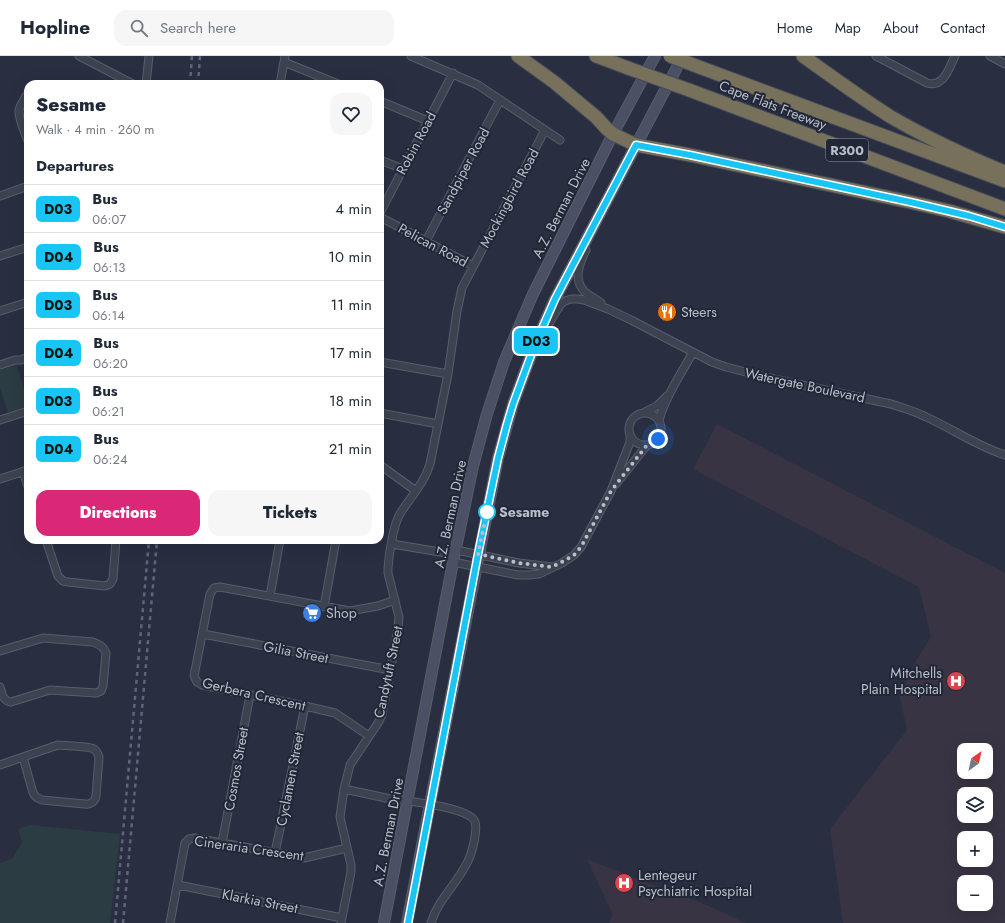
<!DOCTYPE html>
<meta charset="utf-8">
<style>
:root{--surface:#fff;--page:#f6f6f7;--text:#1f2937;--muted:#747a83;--line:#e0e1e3;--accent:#db2777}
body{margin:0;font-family:Jost,sans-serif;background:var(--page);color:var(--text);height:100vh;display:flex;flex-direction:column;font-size:15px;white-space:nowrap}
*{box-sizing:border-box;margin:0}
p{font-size:13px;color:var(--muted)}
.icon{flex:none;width:22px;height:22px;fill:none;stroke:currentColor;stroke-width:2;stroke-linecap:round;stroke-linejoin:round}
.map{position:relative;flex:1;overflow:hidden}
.details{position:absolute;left:24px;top:24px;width:360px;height:464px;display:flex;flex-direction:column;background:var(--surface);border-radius:12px;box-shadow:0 4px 16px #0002}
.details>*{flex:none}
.badge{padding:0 8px;border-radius:6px;font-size:14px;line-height:26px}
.needle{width:26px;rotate:33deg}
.tools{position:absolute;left:957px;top:687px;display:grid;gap:8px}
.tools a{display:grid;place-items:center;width:36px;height:36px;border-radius:8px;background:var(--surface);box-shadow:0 4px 16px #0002;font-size:20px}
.you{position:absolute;width:20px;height:20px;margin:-10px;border:3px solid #fff;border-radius:50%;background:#1a73e8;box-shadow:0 0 0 6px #1a73e833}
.map>.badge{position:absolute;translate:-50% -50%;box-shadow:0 0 0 2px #fff}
h2{padding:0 12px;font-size:15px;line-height:36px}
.round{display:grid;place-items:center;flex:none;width:42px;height:42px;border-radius:12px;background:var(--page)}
.summary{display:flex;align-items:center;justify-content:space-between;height:68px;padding:0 12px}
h1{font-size:19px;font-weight:800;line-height:30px}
.button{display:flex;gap:8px;margin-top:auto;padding:8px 12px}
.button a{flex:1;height:46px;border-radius:12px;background:var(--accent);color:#fff;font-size:16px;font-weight:800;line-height:46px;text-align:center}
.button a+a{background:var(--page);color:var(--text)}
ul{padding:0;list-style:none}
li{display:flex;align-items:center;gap:12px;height:48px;padding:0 12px;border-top:1px solid var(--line)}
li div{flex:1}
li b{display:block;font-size:15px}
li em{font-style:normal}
li .badge{min-width:44px;font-weight:700;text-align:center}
header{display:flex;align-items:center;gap:24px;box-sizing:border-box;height:56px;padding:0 20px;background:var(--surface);border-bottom:1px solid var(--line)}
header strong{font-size:19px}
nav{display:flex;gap:22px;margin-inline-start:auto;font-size:14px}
.search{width:280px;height:36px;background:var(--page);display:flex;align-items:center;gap:10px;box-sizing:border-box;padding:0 14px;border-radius:12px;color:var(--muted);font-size:15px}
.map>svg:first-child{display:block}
</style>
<header>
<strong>Hopline</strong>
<div class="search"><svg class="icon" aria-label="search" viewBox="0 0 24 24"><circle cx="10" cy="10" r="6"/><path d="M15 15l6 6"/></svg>Search here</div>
<nav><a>Home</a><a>Map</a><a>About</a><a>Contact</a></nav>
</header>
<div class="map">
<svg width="1005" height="867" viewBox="0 0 1005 867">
<rect width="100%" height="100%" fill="#292f41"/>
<path fill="#393443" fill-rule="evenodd" d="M717,368L1005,517V867H843L830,773L907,674L899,637L914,614L912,611L931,581L919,531L693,413ZM964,694H986V716H964ZM964,738H986V760H964ZM964,782H986V804H964ZM964,826H986V848H964Z
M587,803L591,805L704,848L746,867H609L612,861V857Z"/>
<path fill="#2b3c42" d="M16,308L28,344V350L8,356L0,332V314Z
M30,769L120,778L110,867H0V807L13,802L22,786L18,773Z"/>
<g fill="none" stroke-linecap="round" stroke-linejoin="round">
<defs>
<path id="street" d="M79,0L133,28
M411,0L478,29L560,84
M876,0L927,27C944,32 949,12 955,0
M990,0L1005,8
M284,6L338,28
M146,28L149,0
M280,28L285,0
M28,39L26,40C24,44 20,49 19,54C18,63 25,77 28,85
M380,45L428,65
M380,104L403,113
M0,140L28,130
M380,157L453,17
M380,161L473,210
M426,185L500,44
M586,194C580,207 572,223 585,236C590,240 596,243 601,247
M0,200L28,191
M0,255L28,246
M548,269L557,254L561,248L565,245L571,243H578L584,244L608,253L631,264L712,306L726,311L769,322L891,348C903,352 915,355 926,361C953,373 977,390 1005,399
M380,306L448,318
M0,309L15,304H21L28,301
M645,356L657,350L667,340
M629 373a16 16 0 1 1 32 0a16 16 0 1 1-32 0Z
M380,357L438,368
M0,364L28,355
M659,364C666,340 681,318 693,296
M380,409L416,435
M23,415L28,431
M0,423L28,414
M616,428L647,389
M46,484L58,520L63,525L68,526L105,530L110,528L113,523L116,484
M392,488L446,497L456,494L519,507L552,511
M446,497L453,506L518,519H529L539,518L562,507L574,499L581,491L611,435L630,386V379
M270,540L280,484
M324,551L336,484
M203,578L390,614
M0,595L43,582L93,586C100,589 103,590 106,597L103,630L101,635L96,637L50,634L11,646C3,645 2,638 0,631
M369,680L335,657L305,650L202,629L197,626L194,620L210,538L214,532L220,531L350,555L378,550L395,544
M58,689C66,690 88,690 94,693C97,695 98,698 99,701L96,740C95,745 91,749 85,748L42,744L36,741L33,737L23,701Z
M0,709L23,701
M344,733C358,736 372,739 386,742C404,745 464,750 474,764C479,771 472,797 468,805C458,827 438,843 431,867
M222,787L250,639
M275,797L305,650
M178,829L342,862
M170,867L185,787L189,783L195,782L304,802L347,792
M341,867L351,816V809L340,761L344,733L350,709L378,667L382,659L398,573L399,561L388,517V512C389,499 393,469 400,458C410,441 424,428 430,408L448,318L457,255L462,232L545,74"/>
<path id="secondary" d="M384,867L453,506L473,410L487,358L504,306L533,238L613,78L655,0
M407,867L430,748L498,402L513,348L534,291L555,243L683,0"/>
<path id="highway" d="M518,0L554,26L596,61L607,73L613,78L636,89L690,99L910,146L949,155L1005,171
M596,0L628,12
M803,0C832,21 861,42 891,61C927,82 964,99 1002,115
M699,11L1005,125
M689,34L1005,153"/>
</defs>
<use href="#street" stroke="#585d6c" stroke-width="9"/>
<use href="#secondary" stroke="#585d6c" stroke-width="12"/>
<use href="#highway" stroke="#444a59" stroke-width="15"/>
<use href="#street" stroke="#3d4251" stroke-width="7"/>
<use href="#secondary" stroke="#4b5064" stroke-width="10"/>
<use href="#highway" stroke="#77705a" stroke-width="13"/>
<path stroke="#5f6578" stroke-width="2.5" stroke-dasharray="4 4" stroke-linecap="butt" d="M190,28L192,0
M198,28L200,0
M115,867L149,484
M123,867L157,484"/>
<defs>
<path id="highway-bridge" d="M670,0L699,11
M628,12L689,34"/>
</defs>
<use href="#highway-bridge" stroke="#444a59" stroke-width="15" stroke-linecap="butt"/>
<use href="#highway-bridge" stroke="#77705a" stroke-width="13"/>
</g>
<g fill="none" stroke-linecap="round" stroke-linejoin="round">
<defs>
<path id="line" d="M408,867L478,498L498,402L507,368L513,348L534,291L555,243L636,89L690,99L910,146L969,160L1005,171"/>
</defs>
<use href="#line" stroke="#fff" stroke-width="9"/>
<use href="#line" stroke="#18c5f4" stroke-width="6"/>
<path stroke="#babecb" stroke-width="4" stroke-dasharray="0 7.2" d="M487,456L478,498L519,507L552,511L562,506L574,499L581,491L611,435L647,389L653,387L658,383"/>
</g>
<defs>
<symbol id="restaurant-disc" viewBox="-11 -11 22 22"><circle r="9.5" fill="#e8710a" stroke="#212737"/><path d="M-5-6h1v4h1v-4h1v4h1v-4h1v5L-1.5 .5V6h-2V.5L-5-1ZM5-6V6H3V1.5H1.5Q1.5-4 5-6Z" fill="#fff"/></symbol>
<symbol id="supermarket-disc" viewBox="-11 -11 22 22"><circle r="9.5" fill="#3f7fe0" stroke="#212737"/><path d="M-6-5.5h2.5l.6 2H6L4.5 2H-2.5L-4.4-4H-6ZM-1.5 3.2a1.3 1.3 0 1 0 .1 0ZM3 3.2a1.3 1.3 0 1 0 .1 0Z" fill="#fff"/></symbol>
<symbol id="hospital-disc" viewBox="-11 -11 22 22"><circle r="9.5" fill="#e0444e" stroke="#212737"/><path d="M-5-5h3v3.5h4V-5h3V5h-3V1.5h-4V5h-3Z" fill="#fff"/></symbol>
</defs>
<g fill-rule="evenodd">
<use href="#restaurant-disc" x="656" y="245" width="22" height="22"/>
<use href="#supermarket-disc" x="301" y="546" width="22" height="22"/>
<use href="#hospital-disc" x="945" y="614" width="22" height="22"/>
<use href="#hospital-disc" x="613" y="816" width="22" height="22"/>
</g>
<circle fill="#fff" stroke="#18c5f4" stroke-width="2" cx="487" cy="456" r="8"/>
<g text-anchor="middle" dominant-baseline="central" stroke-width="4" stroke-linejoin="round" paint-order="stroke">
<rect fill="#212737" stroke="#8c919f" stroke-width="1" x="826" y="83" width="42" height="22" rx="3"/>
<g font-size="13" font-weight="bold" fill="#babecb">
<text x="847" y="94">R300</text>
</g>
<g font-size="14" fill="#babecb" stroke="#212737">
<text transform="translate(773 49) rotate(21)">Cape Flats Freeway</text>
<text transform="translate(416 87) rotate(-62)">Robin Road</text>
<text transform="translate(463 115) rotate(-62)">Sandpiper Road</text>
<text transform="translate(509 142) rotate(-62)">Mockingbird Road</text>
<text transform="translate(561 152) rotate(-63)">A.Z. Berman Drive</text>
<text transform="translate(433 189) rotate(28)">Pelican Road</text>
<text transform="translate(805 329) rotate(12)">Watergate Boulevard</text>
<text transform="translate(450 458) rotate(-78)">A.Z. Berman Drive</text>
<text transform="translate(296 596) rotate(11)">Gilia Street</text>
<text transform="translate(388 616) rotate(-78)">Candytuft Street</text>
<text transform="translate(254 638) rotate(13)">Gerbera Crescent</text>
<text transform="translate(236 713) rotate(-80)">Cosmos Street</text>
<text transform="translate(290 723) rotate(-79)">Cyclamen Street</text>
<text transform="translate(388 776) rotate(-79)">A.Z. Berman Drive</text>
<text transform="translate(249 792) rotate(8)">Cineraria Crescent</text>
<text transform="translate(260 845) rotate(11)">Klarkia Street</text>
</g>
<g font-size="14" fill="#babecb" stroke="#212737" text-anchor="start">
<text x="681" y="256">Steers</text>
<text x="326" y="557">Shop</text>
<text x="942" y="617" text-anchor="end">Mitchells<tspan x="942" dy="16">Plain Hospital</tspan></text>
<text x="638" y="819">Lentegeur<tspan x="638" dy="16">Psychiatric Hospital</tspan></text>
</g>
<g font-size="14" font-weight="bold" fill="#babecb" stroke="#212737" text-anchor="start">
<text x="499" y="456">Sesame</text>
</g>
</g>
</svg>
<div class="tools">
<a><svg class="needle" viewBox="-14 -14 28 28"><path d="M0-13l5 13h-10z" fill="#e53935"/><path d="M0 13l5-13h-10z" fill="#747a83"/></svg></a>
<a><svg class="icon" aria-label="layers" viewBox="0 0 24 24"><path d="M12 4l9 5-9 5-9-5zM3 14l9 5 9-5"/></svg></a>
<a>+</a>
<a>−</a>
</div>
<div class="you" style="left:658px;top:383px"></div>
<b class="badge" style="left:536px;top:285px;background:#18c5f4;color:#111">D03</b>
<section class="details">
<div class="summary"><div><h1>Sesame</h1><p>Walk · 4 min · 260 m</p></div><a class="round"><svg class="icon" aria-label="heart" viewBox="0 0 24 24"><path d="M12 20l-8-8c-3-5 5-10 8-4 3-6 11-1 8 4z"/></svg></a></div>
<h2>Departures</h2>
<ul>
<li><span class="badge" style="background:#18c5f4;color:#111">D03</span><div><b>Bus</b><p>06:07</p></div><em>4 min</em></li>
<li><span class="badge" style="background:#18c5f4;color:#111">D04</span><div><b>Bus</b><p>06:13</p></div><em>10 min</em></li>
<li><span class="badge" style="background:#18c5f4;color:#111">D03</span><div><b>Bus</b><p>06:14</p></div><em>11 min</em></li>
<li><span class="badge" style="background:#18c5f4;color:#111">D04</span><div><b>Bus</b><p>06:20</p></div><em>17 min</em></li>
<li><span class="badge" style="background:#18c5f4;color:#111">D03</span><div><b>Bus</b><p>06:21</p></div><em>18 min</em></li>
<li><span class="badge" style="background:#18c5f4;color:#111">D04</span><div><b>Bus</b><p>06:24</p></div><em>21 min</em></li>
</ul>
<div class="button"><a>Directions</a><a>Tickets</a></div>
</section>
</div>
